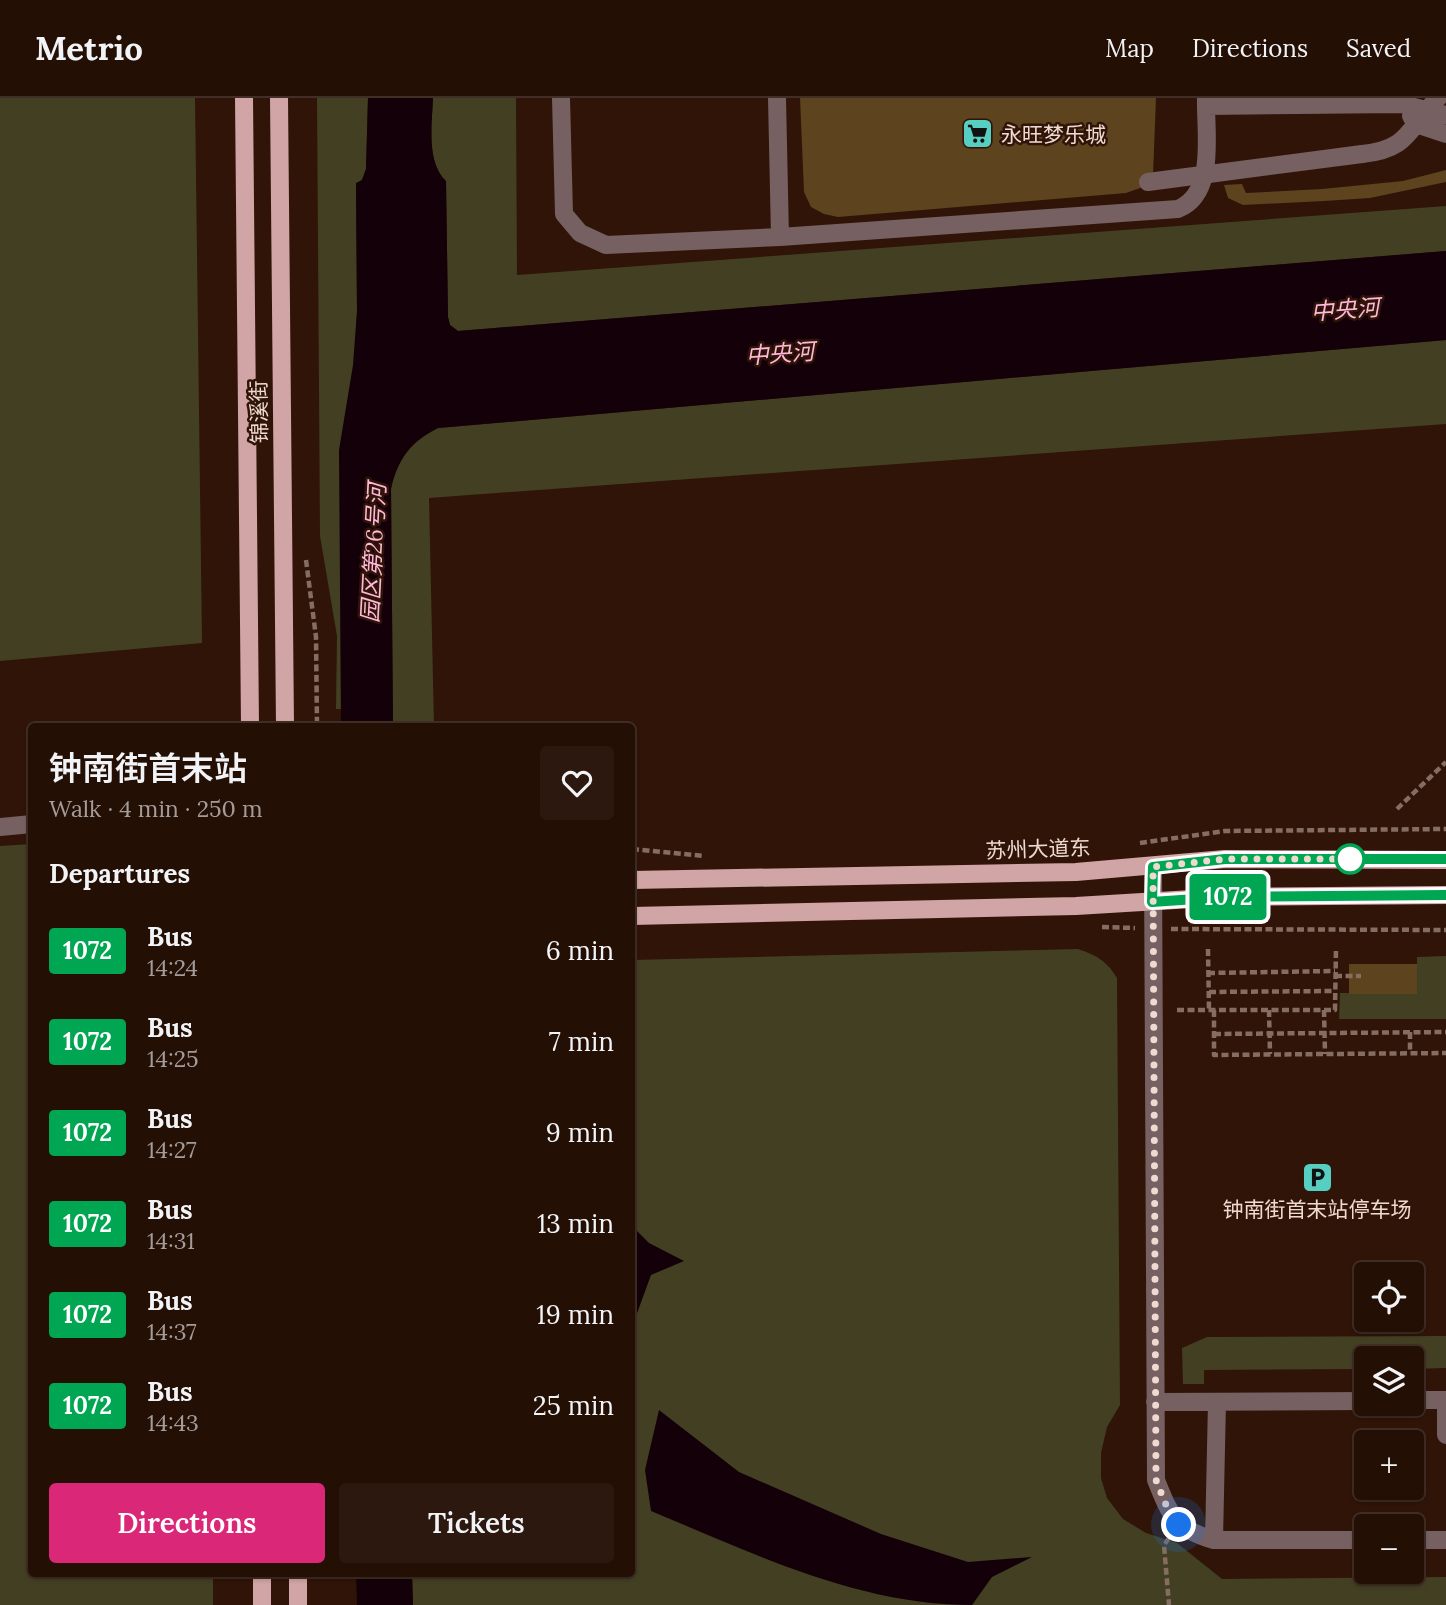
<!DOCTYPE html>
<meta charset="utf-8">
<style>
:root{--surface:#240f05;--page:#2c180f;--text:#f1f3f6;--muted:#a39c9a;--line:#412f27;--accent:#db2777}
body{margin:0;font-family:Lora,"Noto Sans SC",serif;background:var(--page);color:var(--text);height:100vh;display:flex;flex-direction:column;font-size:26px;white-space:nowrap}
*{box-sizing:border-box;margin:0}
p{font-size:23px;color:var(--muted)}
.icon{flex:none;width:38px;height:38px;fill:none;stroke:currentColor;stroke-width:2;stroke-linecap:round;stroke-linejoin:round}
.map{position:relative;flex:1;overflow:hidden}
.details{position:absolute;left:28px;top:625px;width:607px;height:854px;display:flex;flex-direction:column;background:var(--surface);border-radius:7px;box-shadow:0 2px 5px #0004,0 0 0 2px var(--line)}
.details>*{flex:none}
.badge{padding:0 14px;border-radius:5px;font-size:24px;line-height:46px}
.buttons{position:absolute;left:1354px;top:1164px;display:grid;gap:14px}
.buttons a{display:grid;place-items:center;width:70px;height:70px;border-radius:7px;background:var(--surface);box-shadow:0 2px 5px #0004,0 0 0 2px var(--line);font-size:35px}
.you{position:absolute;width:35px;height:35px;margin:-18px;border:5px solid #fff;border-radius:50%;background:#1a73e8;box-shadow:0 0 0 10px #1a73e833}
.map>.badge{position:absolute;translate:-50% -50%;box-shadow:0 0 0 4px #fff}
h2{padding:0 21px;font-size:26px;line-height:63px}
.round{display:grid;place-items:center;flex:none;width:74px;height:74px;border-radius:7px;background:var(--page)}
.head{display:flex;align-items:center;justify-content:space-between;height:119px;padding:0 21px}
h1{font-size:33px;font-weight:600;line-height:52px}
.action{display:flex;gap:14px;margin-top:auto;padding:14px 21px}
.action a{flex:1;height:80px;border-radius:7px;background:var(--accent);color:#fff;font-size:28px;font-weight:600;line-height:80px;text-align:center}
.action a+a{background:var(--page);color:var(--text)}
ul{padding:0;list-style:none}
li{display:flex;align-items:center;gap:21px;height:91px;padding:0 21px}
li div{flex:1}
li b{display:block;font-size:26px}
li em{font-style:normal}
li .badge{min-width:77px;font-weight:700;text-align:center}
header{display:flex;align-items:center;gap:42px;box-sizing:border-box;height:98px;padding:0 35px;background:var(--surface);border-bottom:2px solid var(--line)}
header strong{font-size:33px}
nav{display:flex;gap:38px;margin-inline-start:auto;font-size:24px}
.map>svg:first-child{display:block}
</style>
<header>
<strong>Metrio</strong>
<nav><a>Map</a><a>Directions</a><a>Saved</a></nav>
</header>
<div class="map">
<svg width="1446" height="1507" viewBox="0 0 1446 1507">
<rect width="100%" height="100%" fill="#301407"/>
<path fill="#433f23" d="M0,0H195L202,545L0,563Z
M317,0H368L366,71L362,82L356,86L357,213L341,611H336L337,538L320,438Z
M433,0H516L517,177L1446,108V153L458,233L450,227L448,219L446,84C426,64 432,26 433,0Z
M1446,242V326L429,400L434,628H393L391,391C398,361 410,344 438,330Z
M31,746L32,1475H213V1507H0V748Z
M1078,851C1096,857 1107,863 1117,880L1120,1307L1107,1329L1101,1355V1380L1107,1400L1123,1421L1146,1435L1177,1445L1222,1481L1446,1479V1507H413L412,1475H632V862Z
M1446,858V921H1339L1340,895L1417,896V859Z
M1446,1238V1270L1412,1271V1260H1367V1271L1204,1272V1286H1183L1182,1250L1207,1239Z"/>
<path fill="#140009" d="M368,0H433C432,26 426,64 446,83L448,219L450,227L458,233L1446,153V242L438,330C411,343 397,362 391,391L393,628H341L339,352L353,267L357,213L356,85L362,82L366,71Z
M632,1128L649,1145L684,1163L651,1177L632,1229Z
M659,1312L739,1374L881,1436L968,1464L1032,1459L992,1479L972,1507C858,1507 755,1456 651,1413L645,1372Z
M356,1475H412L413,1507H357Z"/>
<path fill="#5d431e" d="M800,0H1156L1153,77L1143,89L1126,95L838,119L824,116L811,109L804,94Z
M1446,72V84L1370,100L1324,103L1243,107L1228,100L1224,87L1242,86L1246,95L1322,91L1403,83Z
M1349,866H1417V896H1349Z"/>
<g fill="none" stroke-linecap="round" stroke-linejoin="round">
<path stroke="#856d62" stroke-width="4.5" stroke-dasharray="7 3.5" stroke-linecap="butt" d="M306,462L316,539L317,628
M1397,711L1446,664
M1140,745L1225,733L1446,731
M632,751L704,758
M1102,829L1135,830
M1171,831L1446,832
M1208,851L1209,912
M1208,875L1335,873
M1335,878H1361
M1209,894L1335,893
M1177,912H1335L1336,850
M1214,912V957L1446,955
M1269,912L1270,956
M1324,912L1325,956
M1410,934V955
M1214,936L1446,934
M1169,1440L1164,1447L1169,1507"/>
<path stroke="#766061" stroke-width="18" d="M561,0L564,116L580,135L606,147L780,139L1178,111C1217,95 1205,35 1206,0
M777,0L780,139
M1206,8L1402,6L1446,17
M1411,18L1416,26L1446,36
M1362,56C1410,51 1407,31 1438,0
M0,729L32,726
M1153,769L1156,1382C1170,1417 1175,1431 1214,1442H1367
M1412,1302H1446V1337
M1155,1304L1367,1303
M1214,1442L1217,1304
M1412,1442H1446"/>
<path stroke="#d1a4a5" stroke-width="18" d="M244,0L250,628
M279,0L285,628
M632,782L1076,774L1225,761L1446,762
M632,818L1076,808L1225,799L1446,797
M262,1475V1507
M298,1475V1507"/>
<path stroke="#766061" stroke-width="18" d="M1148,84L1362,56"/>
</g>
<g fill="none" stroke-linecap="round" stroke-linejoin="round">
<defs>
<path id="line" d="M1446,761H1225L1153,769L1152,804L1225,799L1446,797"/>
</defs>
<use href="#line" stroke="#fff" stroke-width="16"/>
<use href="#line" stroke="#00a651" stroke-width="10"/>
<path stroke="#eedad1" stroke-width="7" stroke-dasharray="0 12.6" d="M1179,1427L1170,1417L1156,1382L1153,769L1225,761H1363H1350"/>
</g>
<defs>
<symbol id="supermarket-square" viewBox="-11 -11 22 22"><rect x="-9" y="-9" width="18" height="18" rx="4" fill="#57cec2" stroke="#301407"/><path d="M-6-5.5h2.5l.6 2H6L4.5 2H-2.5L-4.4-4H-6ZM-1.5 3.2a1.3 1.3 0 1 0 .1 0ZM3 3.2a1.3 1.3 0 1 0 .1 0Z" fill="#111"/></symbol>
<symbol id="parking-square" viewBox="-11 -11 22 22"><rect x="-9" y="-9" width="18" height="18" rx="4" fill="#57cec2" stroke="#301407"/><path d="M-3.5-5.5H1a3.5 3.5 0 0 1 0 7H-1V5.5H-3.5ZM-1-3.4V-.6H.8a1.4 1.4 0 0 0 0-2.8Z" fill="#111"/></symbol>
</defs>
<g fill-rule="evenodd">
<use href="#supermarket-square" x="960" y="18" width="35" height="35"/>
<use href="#parking-square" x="1300" y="1062" width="35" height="35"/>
</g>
<circle fill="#fff" stroke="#00a651" stroke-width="3.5" cx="1350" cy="761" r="14"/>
<g text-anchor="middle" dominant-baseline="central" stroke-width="5" stroke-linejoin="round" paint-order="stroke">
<g font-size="21" fill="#eedad1" stroke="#301407" text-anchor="start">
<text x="1001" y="36">永旺梦乐城</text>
<text x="1317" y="1111" text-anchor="middle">钟南街首末站停车场</text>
</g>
<g font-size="21" fill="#eedad1" stroke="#301407">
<text transform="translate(259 314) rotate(-91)">锦溪街</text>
<text transform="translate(1038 751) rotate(-2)">苏州大道东</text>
</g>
<g font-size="23" font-style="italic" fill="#ffb7db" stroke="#301407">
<text transform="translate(1345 211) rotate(-4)">中央河</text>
<text transform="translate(780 255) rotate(-4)">中央河</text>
<text transform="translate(373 455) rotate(-87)">园区第26号河</text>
</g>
</g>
</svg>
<div class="buttons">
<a><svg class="icon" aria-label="locate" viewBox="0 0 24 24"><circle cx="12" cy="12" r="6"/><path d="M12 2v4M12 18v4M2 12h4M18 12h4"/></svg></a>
<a><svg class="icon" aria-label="layers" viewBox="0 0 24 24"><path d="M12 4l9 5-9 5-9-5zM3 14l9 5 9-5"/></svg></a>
<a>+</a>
<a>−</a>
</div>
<div class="you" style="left:1179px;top:1427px"></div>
<b class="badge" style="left:1228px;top:799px;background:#00a651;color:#fff">1072</b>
<section class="details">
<div class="head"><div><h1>钟南街首末站</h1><p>Walk · 4 min · 250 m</p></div><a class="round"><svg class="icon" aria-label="heart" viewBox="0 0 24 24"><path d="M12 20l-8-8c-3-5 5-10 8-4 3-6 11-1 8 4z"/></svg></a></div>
<h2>Departures</h2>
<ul>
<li><span class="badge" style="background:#00a651;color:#fff">1072</span><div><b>Bus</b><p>14:24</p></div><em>6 min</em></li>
<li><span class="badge" style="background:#00a651;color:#fff">1072</span><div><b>Bus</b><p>14:25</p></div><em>7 min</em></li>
<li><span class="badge" style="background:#00a651;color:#fff">1072</span><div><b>Bus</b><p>14:27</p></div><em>9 min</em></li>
<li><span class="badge" style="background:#00a651;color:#fff">1072</span><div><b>Bus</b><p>14:31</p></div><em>13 min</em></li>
<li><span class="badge" style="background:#00a651;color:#fff">1072</span><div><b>Bus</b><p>14:37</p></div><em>19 min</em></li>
<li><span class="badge" style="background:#00a651;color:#fff">1072</span><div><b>Bus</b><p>14:43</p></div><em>25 min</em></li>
</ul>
<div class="action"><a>Directions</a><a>Tickets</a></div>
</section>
</div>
